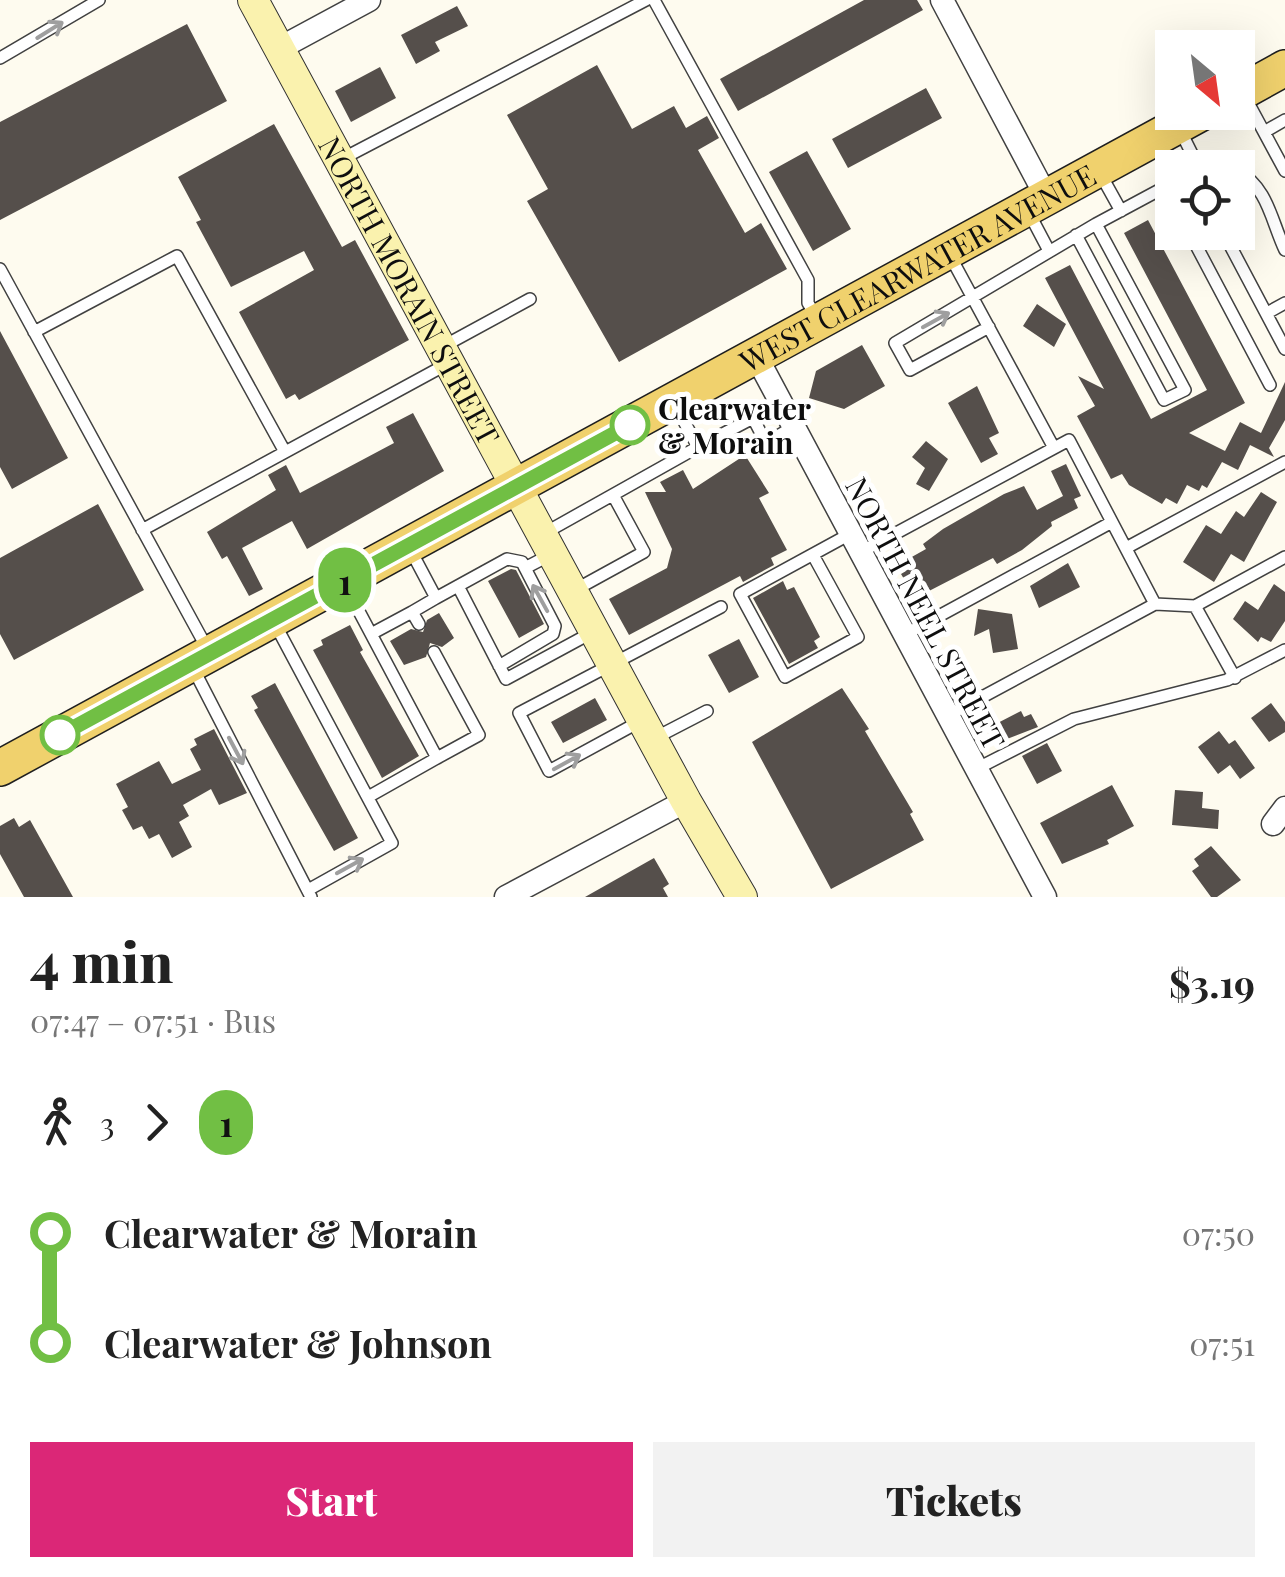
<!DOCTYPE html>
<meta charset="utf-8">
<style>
:root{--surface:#fff;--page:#f2f2f2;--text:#222;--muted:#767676;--accent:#db2777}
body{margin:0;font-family:"Playfair Display",serif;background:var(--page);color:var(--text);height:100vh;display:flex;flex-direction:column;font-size:38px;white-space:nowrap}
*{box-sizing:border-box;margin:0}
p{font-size:32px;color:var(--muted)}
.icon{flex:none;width:55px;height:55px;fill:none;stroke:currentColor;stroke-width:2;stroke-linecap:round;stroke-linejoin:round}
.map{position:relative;height:897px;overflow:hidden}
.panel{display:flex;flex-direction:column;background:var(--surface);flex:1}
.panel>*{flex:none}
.badge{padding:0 20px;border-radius:32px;font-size:35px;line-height:65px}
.needle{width:65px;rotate:151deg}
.fabs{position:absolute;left:1155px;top:30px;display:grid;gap:20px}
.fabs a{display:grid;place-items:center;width:100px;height:100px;border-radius:0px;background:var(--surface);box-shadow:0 10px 40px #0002;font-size:50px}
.map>.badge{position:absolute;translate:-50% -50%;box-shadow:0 0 0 5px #fff}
.legs{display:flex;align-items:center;gap:15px;height:110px;padding:0 30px;font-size:32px}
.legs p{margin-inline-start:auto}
.overview{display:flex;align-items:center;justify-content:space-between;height:170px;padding:0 30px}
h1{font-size:55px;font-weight:800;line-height:75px}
.primary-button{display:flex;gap:20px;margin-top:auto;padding:20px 30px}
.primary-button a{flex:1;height:115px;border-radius:0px;background:var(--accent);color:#fff;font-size:40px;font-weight:800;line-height:115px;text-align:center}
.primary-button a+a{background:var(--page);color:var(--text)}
ul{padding:0 30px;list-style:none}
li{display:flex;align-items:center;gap:35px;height:110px;font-size:38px}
li i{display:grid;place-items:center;width:15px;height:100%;margin:0 12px;background:currentColor}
li i::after{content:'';width:25px;height:25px;margin:-12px;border:8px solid;border-radius:50%;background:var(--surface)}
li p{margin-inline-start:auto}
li:first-child i{background:linear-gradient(#0000 50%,currentColor 0)}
li:last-child i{background:linear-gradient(currentColor 50%,#0000 0)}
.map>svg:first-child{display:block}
</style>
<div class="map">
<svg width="1285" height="897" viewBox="0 0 1285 897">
<rect width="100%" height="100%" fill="#fefbef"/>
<path fill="#554f4b" d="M864,0H917L923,10L738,111L720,79Z
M457,6L468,26L435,42L440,51L416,64L401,35Z
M187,24L227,101L0,220V122Z
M597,65L632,129L674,106L686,128L707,116L719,138L698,150L745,233L761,223L787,269L619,362L527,201L548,189L507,115Z
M380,67L396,98L351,122L335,91Z
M926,88L942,118L848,168L832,139Z
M274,124L342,247L355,240L409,340L299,400L295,394L286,399L239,312L314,270L304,251L231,287L196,222L201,220L178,177Z
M807,151L851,229L813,251L769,172Z
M1148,220L1245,403L1189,433L1225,451L1240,422L1261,433L1285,382V420L1269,448L1274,457L1250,445L1238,470L1222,462L1207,488L1202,485L1199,491L1187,485L1177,504L1166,498L1162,504L1129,485L1122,474L1111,479L1077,416L1095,406L1078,376L1104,389L1045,278L1070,265L1151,419L1207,390L1124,233Z
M1037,304L1066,324L1054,347L1023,326Z
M0,331L68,458L12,489L0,467Z
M862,345L885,386L844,409L809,398L816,371Z
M977,386L999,433L989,438L998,454L981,463L948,403Z
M413,413L444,471L307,549L292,521L242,548L263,589L249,596L227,556L222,559L207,532L276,490L268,475L286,465L300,493L394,443L386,427Z
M926,441L948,459L929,491L916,484L925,468L912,457Z
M745,455L769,493L759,498L787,550L771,558L774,565L743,582L740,576L629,635L609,599L667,568L672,549L645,492H666L660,482L683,470L693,489Z
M1066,464L1081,496L1074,499L1078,508L1051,522L1052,526L1022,550L997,564L993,558L929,591L934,599L921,607L901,574L906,571L901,563L926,549L923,544L943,529L1004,494L1024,486L1037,510L1063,496L1051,471Z
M1261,492L1277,502L1244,562L1231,554L1214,582L1183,562L1206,525L1221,534L1236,511L1244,517Z
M98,504L144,590L14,660L0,634V558Z
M1068,563L1080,587L1039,608L1030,586Z
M511,569L516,570L544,624L519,638L488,581Z
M783,581L787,590L794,587L820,637L814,641L818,648L789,664L753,598Z
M1274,584L1285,592V621L1271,642L1261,637L1258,642L1233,619L1245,601L1258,610Z
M978,609L1012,614L1018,649L993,653L989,629L974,636Z
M439,613L454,638L442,647L430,643L426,657L404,665L390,641L411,629L423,632L427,620Z
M350,625L363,650L360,652L419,756L382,778L313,650L323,645L321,640Z
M739,639L759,677L729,693L708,655Z
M275,683L358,838L334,851L254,710L258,708L251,696Z
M842,688L869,729L865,731L913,812L910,814L924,840L831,889L752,742Z
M595,698L607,720L563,743L551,722Z
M1271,703L1285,722V732L1269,742L1251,718Z
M1021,711L1024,717L1031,714L1038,727L994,744L986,729Z
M214,729L247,793L219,805L211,789L183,805L189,816L179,822L192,847L172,858L159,834L149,839L142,826L133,830L122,810L128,807L116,784L159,761L172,784L201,770L190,749L197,745L194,739Z
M1219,731L1229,744L1235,740L1255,768L1240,779L1230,765L1218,774L1198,747Z
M1047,743L1062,771L1037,784L1022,756Z
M1112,785L1134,826L1107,840L1109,844L1062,864L1040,823Z
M1175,790L1203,792L1202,808L1219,810L1218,829L1172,825Z
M14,818L19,827L30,820L73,897H24L0,854V826Z
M1211,846L1241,880L1217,897H1211L1192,871L1199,866L1194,859Z
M654,858L669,884L663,888L668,897H585Z"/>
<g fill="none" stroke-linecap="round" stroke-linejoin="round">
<defs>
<path id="lane" d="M654,0L808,280V303L817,318
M0,58L99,0
M1244,95L1285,171
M1180,130L1199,168
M1264,132L1285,120
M340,160L646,0
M1199,168L1220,163L1229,168
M1238,171C1268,188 1271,220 1285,250
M1101,175L1121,211
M1029,213L1048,249
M1189,232L1270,385
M1223,232L1285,349
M1076,235L1164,400L1185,390L1096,224L1165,187L1172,201
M949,254L1054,448
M0,269L208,650
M1267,313L1285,303
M989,327L910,370L895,343L1096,224
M34,332L177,256L285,452
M442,347L530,299
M698,447L753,418L766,443L793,427
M142,530L449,363
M543,534L698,447L675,405
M1126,548L1285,462
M410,549L436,598L412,612
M861,552L1069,440L1155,604
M813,555L858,637L785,677L740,594L850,534
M345,585L437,758L368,797
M458,586L506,679L591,633
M573,591L644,552L613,495
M436,598L507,559L522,562L525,568L550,555
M1195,606L1235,678
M275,624L392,843L308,890
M371,634L412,612L419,624
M904,635L1112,522
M434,652L479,735L437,758
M499,666L553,634L555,626L525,568
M194,670L311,897
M947,716L1155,604L1195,606L1285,557
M639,722L549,771L519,713L721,607
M653,739L707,711
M976,769L1074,719L1227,680L1285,650"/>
<path id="street" d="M942,0L1047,198
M280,48L369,0
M756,356L1045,897
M1273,824L1285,808
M506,897L686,801"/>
<g id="secondary">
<path id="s1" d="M253,0L686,801L742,897"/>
</g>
<g id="primary">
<path d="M1238,94L1285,68"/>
<path id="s2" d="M0,768L1203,112"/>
</g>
</defs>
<use href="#lane" stroke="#414141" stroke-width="14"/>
<use href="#street" stroke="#414141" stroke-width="25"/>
<use href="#secondary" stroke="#303030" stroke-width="32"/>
<use href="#primary" stroke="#1f1f1f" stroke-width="38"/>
<use href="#lane" stroke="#fff" stroke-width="11"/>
<use href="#street" stroke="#fff" stroke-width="22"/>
<use href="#secondary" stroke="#faf2ae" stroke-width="30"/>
<use href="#primary" stroke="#f0d16d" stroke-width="35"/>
</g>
<defs><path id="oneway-shaft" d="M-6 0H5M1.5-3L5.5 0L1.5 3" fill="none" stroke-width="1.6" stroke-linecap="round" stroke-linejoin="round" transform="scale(2.5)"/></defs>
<g stroke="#9f9f9f">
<use href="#oneway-shaft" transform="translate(50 30) rotate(-32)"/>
<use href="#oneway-shaft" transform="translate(936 320) rotate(-29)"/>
<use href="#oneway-shaft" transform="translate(540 598) rotate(-119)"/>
<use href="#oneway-shaft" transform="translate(236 751) rotate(62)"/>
<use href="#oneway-shaft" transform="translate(567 762) rotate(-29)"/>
<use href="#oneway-shaft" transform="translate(350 866) rotate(-29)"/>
</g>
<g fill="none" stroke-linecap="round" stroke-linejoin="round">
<defs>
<path id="line-1" d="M60,735L630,425"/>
</defs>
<use href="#line-1" stroke="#fff" stroke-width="22"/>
<use href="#line-1" stroke="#71bf44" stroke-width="15"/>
</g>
<g fill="#fff" stroke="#71bf44" stroke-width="5">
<circle cx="630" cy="425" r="18"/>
<circle cx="60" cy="735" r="18"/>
</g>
<g text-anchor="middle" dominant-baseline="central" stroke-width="10" stroke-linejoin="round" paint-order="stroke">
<g font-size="30" fill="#0e0e0e" stroke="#fff">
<text stroke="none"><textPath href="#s2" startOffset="1045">WEST CLEARWATER AVENUE</textPath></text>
<text stroke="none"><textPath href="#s1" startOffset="330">NORTH MORAIN STREET</textPath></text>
<text transform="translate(926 613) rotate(62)">NORTH NEEL STREET</text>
</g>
<g font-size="30" font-weight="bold" fill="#0e0e0e" stroke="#fff" text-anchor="start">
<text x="658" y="408">Clearwater<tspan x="658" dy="34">&amp; Morain</tspan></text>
</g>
</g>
</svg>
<div class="fabs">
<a><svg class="needle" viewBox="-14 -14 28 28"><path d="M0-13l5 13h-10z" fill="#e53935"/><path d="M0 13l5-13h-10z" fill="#767676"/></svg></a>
<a><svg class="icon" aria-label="locate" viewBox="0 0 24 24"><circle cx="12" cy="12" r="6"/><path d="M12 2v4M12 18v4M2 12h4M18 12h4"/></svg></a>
</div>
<b class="badge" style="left:345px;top:580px;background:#71bf44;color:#111">1</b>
</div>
<section class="panel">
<div class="overview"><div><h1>4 min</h1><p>07:47 – 07:51 · Bus</p></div><b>$3.19</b></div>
<div class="legs"><svg class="icon" aria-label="walk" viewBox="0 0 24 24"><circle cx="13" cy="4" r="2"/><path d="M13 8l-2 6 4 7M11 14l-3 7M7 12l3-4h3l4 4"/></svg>3<svg class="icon" aria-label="forward" viewBox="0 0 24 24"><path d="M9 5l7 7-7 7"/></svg><b class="badge" style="background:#71bf44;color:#111">1</b></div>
<ul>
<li><i style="color:#71bf44"></i><b>Clearwater &amp; Morain</b><p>07:50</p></li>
<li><i style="color:#71bf44"></i><b>Clearwater &amp; Johnson</b><p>07:51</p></li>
</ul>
<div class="primary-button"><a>Start</a><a>Tickets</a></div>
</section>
